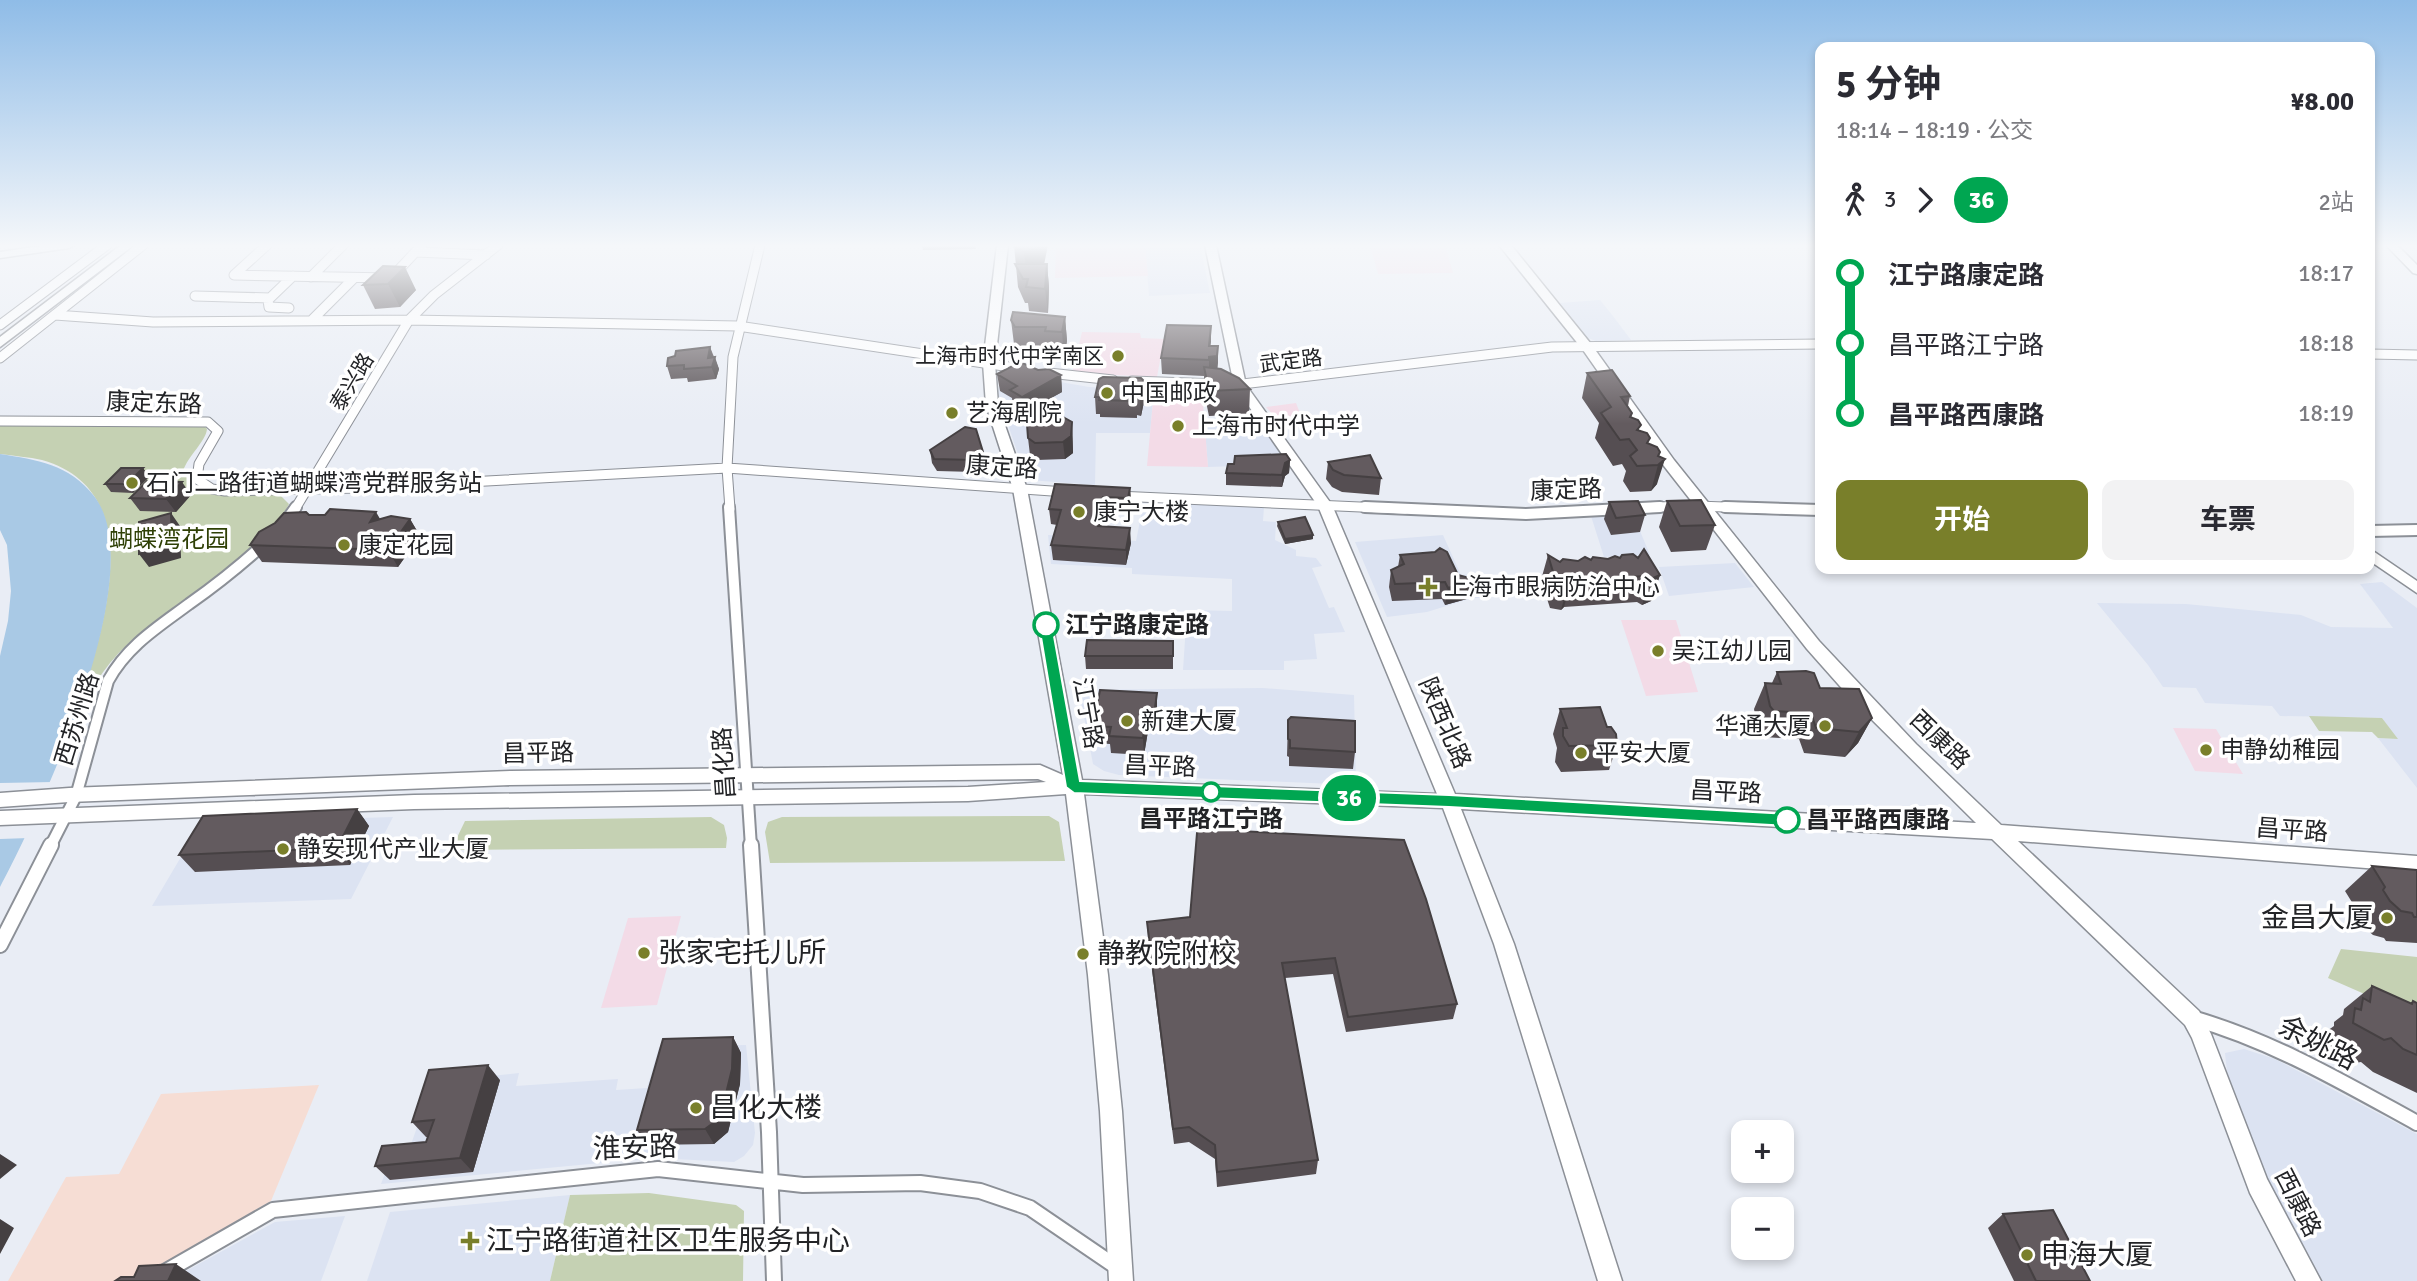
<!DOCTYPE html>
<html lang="zh">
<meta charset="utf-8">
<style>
:root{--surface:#fff;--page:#f2f2f3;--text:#2b2b33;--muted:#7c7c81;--accent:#797f2a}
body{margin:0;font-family:Signika,"Noto Sans SC",sans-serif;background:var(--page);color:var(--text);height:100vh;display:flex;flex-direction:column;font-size:26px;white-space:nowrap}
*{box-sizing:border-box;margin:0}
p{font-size:23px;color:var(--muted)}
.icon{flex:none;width:38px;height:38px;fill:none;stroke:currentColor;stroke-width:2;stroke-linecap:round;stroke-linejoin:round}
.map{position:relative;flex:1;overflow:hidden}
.drawer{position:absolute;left:1815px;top:42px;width:560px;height:532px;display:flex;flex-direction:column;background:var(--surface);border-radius:14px;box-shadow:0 4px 10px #0003}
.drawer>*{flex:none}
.badge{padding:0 14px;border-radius:23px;font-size:24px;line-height:46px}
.controls{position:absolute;left:1731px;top:1120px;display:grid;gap:14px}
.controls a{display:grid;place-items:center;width:63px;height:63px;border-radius:14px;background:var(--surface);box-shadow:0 4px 10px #0003;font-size:35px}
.map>.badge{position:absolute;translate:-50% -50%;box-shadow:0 0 0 4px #fff}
.legs{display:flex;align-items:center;gap:10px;height:77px;padding:0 21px;font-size:23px}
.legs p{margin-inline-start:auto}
.summary{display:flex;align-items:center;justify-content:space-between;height:119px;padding:0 21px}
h1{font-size:38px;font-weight:700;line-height:52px}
.cta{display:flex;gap:14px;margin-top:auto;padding:14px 21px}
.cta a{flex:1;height:80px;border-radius:14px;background:var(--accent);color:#fff;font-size:28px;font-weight:700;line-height:80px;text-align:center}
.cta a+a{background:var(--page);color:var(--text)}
ul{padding:0 21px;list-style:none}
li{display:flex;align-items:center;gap:24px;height:70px;font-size:26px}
li i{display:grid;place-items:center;width:10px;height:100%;margin:0 9px;background:currentColor}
li i::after{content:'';width:18px;height:18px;margin:-9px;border:5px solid;border-radius:50%;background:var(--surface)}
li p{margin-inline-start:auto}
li:first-child i{background:linear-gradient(#0000 50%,currentColor 0)}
li:last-child i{background:linear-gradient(currentColor 50%,#0000 0)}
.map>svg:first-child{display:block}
</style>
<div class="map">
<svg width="2417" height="1281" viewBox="0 0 2417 1281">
<rect width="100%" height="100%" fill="#e9edf5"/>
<path fill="#dce3f2" d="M1145,245H1200L1210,293L1149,296Z
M1600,300L1613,316L1631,340L1596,341L1588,338L1560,303Z
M1015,374L1089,387L1154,390L1150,433H1096L1095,485L1029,480L1026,478L998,395L1000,379Z
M1256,416L1289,464L1208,467L1204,419Z
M1139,501L1264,507L1263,521L1276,522L1275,540L1296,550V556L1316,558L1322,566L1312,568L1329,608L1334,607L1345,632L1314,634L1317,659L1284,661V670H1183L1187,610L1232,611V579L1132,574V568L1051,564L1048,535L1136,541L1142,511L1138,510Z
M1633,514L1650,555L1604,557L1591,516Z
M1443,535L1461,575L1477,574L1486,598H1472L1427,612L1387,617L1355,542Z
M1735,563L1754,587L1669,596L1659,567Z
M2382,582L2417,608V788L2378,738L2397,739L2382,718L2280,716L2272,706L2205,703L2196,688L2163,687L2148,665L2097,603L2186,604L2301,615L2331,627L2393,628L2360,584Z
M1263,688L1354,695L1356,785L1119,775L1104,771L1093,764L1079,690Z
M393,817L351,899L152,906L201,823Z
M746,1045L755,1133L753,1145L744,1156L734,1162L653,1158L381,1184L393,1152L409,1150L433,1082L519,1073L516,1086L618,1079L616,1090L647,1088L659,1047Z
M2244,1049L2275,1059L2417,1134V1281H2322L2285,1215L2260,1162L2227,1072L2225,1053Z
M570,1195L550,1281H367L390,1212Z
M345,1216L321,1281H168L275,1222Z"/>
<path fill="#f6ddd4" d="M319,1085L271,1201L133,1281H8L66,1177L119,1174L161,1094Z"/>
<path fill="#f3dbe7" d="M1056,245H1145L1148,276L1055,278Z
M1370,245H1445L1453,273L1378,274Z
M1082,332L1140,333L1141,338L1164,339L1157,377L1072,373Z
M1154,390L1202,391L1208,467L1147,466Z
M1296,403L1304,423H1280L1266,407Z
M1621,620H1676L1698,692L1646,696Z
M2173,728L2216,729L2243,774L2195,771Z
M681,916L657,1005L601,1008L628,918Z"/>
<path fill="#c5d1b3" d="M0,423L203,424L207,429C206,441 188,456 183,471C198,503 243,493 273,493L280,495L289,504C248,584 140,606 95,685L85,688C106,615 146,490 42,460C29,457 14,456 0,454Z
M2309,716L2382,718L2398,739L2378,738L2372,732L2319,731Z
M1049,816L1059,822L1065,861L770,863L765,832L768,822L782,817Z
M711,817L724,825L727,838L726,848L451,850L465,821Z
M2341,949L2417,957V1017L2328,978Z
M649,1193L736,1205L744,1211L743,1281H550L570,1195Z"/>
<path fill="#a9c9e5" d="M0,454C37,460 69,464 94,496C153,571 40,812 0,887V656L8,621L11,591L7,545L0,530Z"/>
<path fill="#e9edf5" d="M53,782L29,838L0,839V783Z"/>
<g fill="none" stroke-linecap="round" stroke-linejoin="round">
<defs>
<path id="street-far2" d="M267,245L234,275L391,278L422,245
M416,252L486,255
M311,277L343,245
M195,296L270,298
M289,308L269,307L268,300L293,276
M55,315L153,322L409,320L738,326L1023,369
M311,321L354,278
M0,325L107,245
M2370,354L2417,355
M0,358L143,245
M1049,373L1113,380
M1132,381L1218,384
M1234,385L1552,347L1820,344
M0,421L208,422L218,431L199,464L197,479L212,489L225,491L357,488L727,468L1066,492
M1117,496L1405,509
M1697,506L1779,509
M295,509L409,320L434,295L498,245
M730,509L727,468L733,357L760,245
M1627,509L1677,506"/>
<path id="street-far1" d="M729,507L751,847
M1365,507L1526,514L1660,507
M1725,507L1820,510
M286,521L296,507
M2370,531L2417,530
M50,847L76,796L108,681C127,646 158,627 189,604C216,585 241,565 265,543"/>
<path id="street" d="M751,845L769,1132L774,1281
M0,945L51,845
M2192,1018C2273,1041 2344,1083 2417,1123
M149,1281L273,1210L658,1169L803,1185L920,1183L980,1191L1030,1208L1118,1268"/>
<path id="secondary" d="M48,245H75L69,248L0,258V252Z
M121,245H134L0,347V337Z
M997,245H1008L995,363L998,405L1027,489L1082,780L1437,794L1318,506L1234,385L1205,245H1216L1246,385L1332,505L1455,794L1976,823L1854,702L1807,649L1664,466L1583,350L1499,245H1511L1591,344L1674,460L1819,641L1916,744L2001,825L2417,856V872L2018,841L2199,1011L2211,1034L2267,1179L2321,1281H2296L2250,1193L2192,1038L2185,1025L1992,839L1461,809L1514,944L1622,1281H1598L1494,944L1443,808L1084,794L1108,975L1122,1111L1133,1281H1109L1100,1111L1088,975L1066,794L968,801L414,809L0,825V811L414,795L968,787L1046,782L1038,779L510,785L69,802L0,807V793L69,788L510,771L1040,765L1063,775L1013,489L986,405L983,363Z
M2386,245H2397L2417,265V274L2413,273Z
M2370,549L2417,581V593L2370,561Z"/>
</defs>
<use href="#street-far2" stroke="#8c9097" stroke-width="11"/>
<use href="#street-far1" stroke="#8c9097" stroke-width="14"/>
<use href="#street" stroke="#8c9097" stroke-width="18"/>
<use href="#secondary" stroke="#8c9097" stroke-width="3"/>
<use href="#street-far2" stroke="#fff" stroke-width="9"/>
<use href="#street-far1" stroke="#fff" stroke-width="10"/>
<use href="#street" stroke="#fff" stroke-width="14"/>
<use href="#secondary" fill="#fff" fill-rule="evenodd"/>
</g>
<path fill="#554e52" d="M922,245H975L976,249L923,250Z
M1014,245L1045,264H1047L1049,287L1048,313L1029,311L1028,303H1025L1018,287Z
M383,266L416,290L400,307L375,309L363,285Z
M1065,317L1067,341L1064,356L1047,355V351H1018L1014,344L1011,320Z
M1211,346H1218L1217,369L1250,389L1249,414L1209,416L1204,392V376L1162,374L1161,358Z
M710,347L719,369L716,379L688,382L687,378L671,379L667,366Z
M1038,370L1061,375L1062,392L1024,413L1013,406L1012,398L1000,391L997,374Z
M1587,373L1630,396L1628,406L1632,413L1631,418L1649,444L1659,456L1657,484L1651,491L1630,492L1623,481L1626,471L1622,464L1613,466L1595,438L1599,423L1582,398Z
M1144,381L1145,397L1141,416L1137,415V418L1100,417V414H1096L1095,397Z
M1072,422L1073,453L1065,459L1037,460L1030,455L1028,438Z
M930,450L983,452L985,465L975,472L937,471L932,463Z
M1290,460L1289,473L1285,476L1282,487L1226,485V473L1234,464Z
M1328,462L1381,478L1379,495L1342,492L1332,487L1326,479Z
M143,468L149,477L133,493L111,492L105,484Z
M1130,488L1131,503L1129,513L1104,512L1102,526L1131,543L1126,565L1053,560L1051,545L1057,525L1051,524L1049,509Z
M191,495L176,512L140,511L130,498Z
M1667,501L1715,525L1706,550L1671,552L1659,527Z
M1609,502L1645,515L1640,532L1611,535L1604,519Z
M309,515L380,519H410L420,536L398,567L262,562L250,545Z
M1278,522L1313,539L1285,544L1277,526Z
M1400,555L1458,575L1477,580L1474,597L1445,605L1442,599L1392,601L1389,587L1391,570L1398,567Z
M1548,555L1560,562L1591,560L1660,575L1651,601L1642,605L1637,602L1564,607L1561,610L1550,608L1541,580Z
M1173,641V669H1086L1085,656Z
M1777,672L1820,688L1872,718L1858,743L1845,757L1804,753L1799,739L1763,737L1758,731L1754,709L1765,683H1772Z
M1560,709L1607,727L1617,745L1609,770L1561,772L1555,762L1556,754L1557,748L1553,734Z
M1157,710L1154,732L1148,731L1144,755L1111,753L1110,744L1095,743L1093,726Z
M1288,720L1355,752L1353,769L1289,766V757L1287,756Z
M357,809L369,826L350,865L195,872L179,855Z
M1197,833L1457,1004L1453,1019L1346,1032L1333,974L1285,978L1318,1160L1316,1174L1217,1187L1215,1159L1189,1142L1174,1144L1148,938L1147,922L1190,917Z
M2372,866L2417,870V943L2386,941L2384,938L2373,935L2363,926L2356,915L2358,912L2345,891Z
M2372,986L2410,1003L2413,1001L2417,1003V1093L2373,1072L2361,1062L2355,1063L2324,1046L2327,1031L2334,1026V1022L2343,1015L2344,1009Z
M733,1037L741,1053L740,1084L728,1132L714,1144L647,1145L637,1130Z
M500,1080L473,1172L390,1180L375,1166L426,1142L428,1137H426L412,1122Z
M2003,1214L2090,1281H2014L1988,1228Z"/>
<path fill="#454042" d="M1042,245H1048L1043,270L1027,275L1024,252Z
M1047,264L1049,287L1048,313L1045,289Z
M405,267L416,290L400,307L388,284Z
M1065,317L1067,341L1064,356L1062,332Z
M1211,326V342L1209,357L1218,346V363L1217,373L1209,376V346Z
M710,347L714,360L715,357L719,369L716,379L708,358Z
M1061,375L1062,392L1024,413L1022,397Z
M1144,381L1145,397L1141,416L1140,399Z
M1072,422L1073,453L1065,459L1063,442Z
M983,452L985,465L975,472L973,460Z
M1665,459L1657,484L1651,491L1658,465Z
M1290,460L1289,473L1285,476L1282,487V475L1285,463Z
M143,468L149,477L133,493L127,484Z
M182,482L191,495L176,512L166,499Z
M1130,488L1131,503L1129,513L1128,498Z
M1103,497L1104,512L1099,541L1098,526Z
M376,512L386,529L370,522Z
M171,513L180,526L181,558L149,567L139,554Z
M410,519L420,536L398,567L388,550Z
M1130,528L1131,543L1126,565V550Z
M1313,535V539L1285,544V539Z
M1660,575L1651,601L1642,605L1651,579Z
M1477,580L1474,597L1445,605L1448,588Z
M1571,581L1564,607L1561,610L1568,584Z
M1157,693V710L1154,732V715Z
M1147,714L1148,731L1144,755L1143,738Z
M1872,718L1858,743L1845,757L1859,732Z
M357,809L369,826L350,865L337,848Z
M733,1037L741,1053L740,1084L728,1132L714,1144L705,1129Z
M488,1065L500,1080L473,1172L460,1158Z
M0,1154L17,1165L0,1179Z
M0,1219L14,1228L0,1254Z
M176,1264L201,1281H168Z"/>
<path fill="#635b5f" stroke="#454042" stroke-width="2" d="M1014,245H1042L1041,247L1024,252L1014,247Z
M1015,264H1047L1045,289L1026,287L1028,279H1023Z
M383,266L405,267L388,284L363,285Z
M1013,312L1065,317L1062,332L1045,331L1046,327H1015L1011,320Z
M1167,325L1211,326L1209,346H1218L1217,356L1209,357V360L1161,358Z
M710,347L708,358L715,357L712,367L684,369V365L667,366L668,358L675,356L676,351Z
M1020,362L1038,370L1049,369L1061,375L1022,397L1010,390L1017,386L997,374Z
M1204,367L1221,369L1239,378L1250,389L1209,391Z
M1612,370L1630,396L1621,397L1632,413L1630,417L1638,420L1641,425L1637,430L1647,433L1650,438L1647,443L1657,447L1660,452L1658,456L1665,459L1658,465L1637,466L1630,456L1637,450L1629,439L1620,440L1601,413L1611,407L1587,373Z
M1103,377L1141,378L1144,381L1140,399H1136V401L1099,400V397H1095L1099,379Z
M1063,417L1072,422L1071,436L1063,442L1035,443L1028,438L1027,424L1036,419Z
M965,427L976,429L983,452L973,460L934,459L930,450Z
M1286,454L1290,460L1285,463L1282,475L1226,473L1228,464H1234L1235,456Z
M1370,455L1381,478L1344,475L1333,470L1328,462Z
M121,468H143L127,484H105Z
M147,481L182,482L166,499L130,498Z
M1055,484L1130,488L1128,498L1103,497L1098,526L1130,528L1126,550L1051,545L1061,510L1049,509Z
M1701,500L1715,525L1680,526L1667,501Z
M1638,501L1645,515L1616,518L1609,502Z
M330,509L376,512L370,522L391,516L410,519L388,550L250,545L259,532L275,523L284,513L306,512L309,515H325Z
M171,513L172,545L139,554V522Z
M1305,517L1313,535L1285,539L1278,522Z
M1440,548L1447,552L1458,575L1477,580L1448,588L1445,582L1395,584L1391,570L1404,564L1400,555L1435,552Z
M1644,549L1660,575L1651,579L1645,576L1571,581L1568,584L1556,582L1548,555L1560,562L1563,559L1578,561L1585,557L1591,560L1593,557L1608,559L1615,556L1620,558L1622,555L1633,554L1638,558Z
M1087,640L1173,641V656H1085Z
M1806,671L1814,673L1820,688L1859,689L1872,718L1859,732L1816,728L1811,713L1774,711L1770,706L1765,683L1781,684L1777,672Z
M1100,690L1157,693L1154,715L1147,714L1143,738L1109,736L1111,727L1093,726Z
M1600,707L1607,727H1611L1616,734L1617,745L1569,746L1563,736V728H1567L1560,709Z
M1291,717L1355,721V752L1290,748V740L1288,739V720Z
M357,809L337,848L179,855L203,816Z
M1203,829L1404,840L1426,899L1457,1004L1348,1017L1335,958L1282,963L1318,1160L1217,1172L1215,1145L1189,1127L1173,1129L1147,922L1190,917L1197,833Z
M2372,866L2417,870V917H2414L2412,913L2401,911L2390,901L2383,890L2385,887Z
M2372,986L2412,1004L2413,1001L2417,1003V1055L2403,1049L2391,1038L2384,1040L2353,1023L2355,1008L2361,1010L2363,998L2370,1002Z
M733,1037L732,1069L720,1118L705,1129L637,1130L663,1039Z
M488,1065L460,1158L375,1166L382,1146L426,1142L434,1120L412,1122L429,1070Z
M2053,1210L2090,1281H2036L2003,1214Z
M176,1264L168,1281H115L121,1277H134L139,1266Z"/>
<linearGradient id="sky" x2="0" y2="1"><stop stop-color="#8fbce7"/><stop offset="0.58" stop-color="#f5f7fa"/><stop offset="1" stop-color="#f5f7fa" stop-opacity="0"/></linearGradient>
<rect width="2417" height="424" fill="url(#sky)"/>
<path fill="#00a651" stroke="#fff" stroke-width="2" d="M1046,621L1052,625L1080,781L1449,795L1787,814L1795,820L1787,826L1449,807L1074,793L1066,787L1039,625Z"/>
<g fill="#797f2a" stroke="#fff" stroke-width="2.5">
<circle cx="1118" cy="356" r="7"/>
<circle cx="1107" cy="393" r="7"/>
<circle cx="952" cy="413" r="7"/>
<circle cx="1178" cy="426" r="7"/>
<circle cx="132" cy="483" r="7"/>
<circle cx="1079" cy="512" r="7"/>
<circle cx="344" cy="545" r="7"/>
<path d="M1424.5 576.5h7v7h7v7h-7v7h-7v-7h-7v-7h7z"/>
<circle cx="1658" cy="651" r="7"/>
<circle cx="1127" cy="721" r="7"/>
<circle cx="1825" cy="726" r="7"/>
<circle cx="2206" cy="750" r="7"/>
<circle cx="1581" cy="753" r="7"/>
<circle cx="283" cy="849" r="7"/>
<circle cx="2387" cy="918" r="7"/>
<circle cx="644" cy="953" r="7"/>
<circle cx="1083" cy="954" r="7"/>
<circle cx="696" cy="1108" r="7"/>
<path d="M466.5 1230.5h7v7h7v7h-7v7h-7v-7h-7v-7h7z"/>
<circle cx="2027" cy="1255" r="7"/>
</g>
<g fill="#fff" stroke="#00a651" stroke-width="3.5">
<circle cx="1046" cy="625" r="12"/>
<circle cx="1211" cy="792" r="9"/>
<circle cx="1787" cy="820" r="12"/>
</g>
<g text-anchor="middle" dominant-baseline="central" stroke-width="7" stroke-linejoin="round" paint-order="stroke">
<g font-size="21" fill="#232427" stroke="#fff" text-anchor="end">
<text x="1104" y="356">上海市时代中学南区</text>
</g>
<g font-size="21" fill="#232427" stroke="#fff">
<text transform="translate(1291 361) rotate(-7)">武定路</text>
<text transform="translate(352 382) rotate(-59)">泰兴路</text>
</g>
<g font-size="24" fill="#232427" stroke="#fff" text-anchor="start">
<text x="1121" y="393">中国邮政</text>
<text x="966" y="413">艺海剧院</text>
<text x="1192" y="426">上海市时代中学</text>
<text x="146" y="483">石门二路街道蝴蝶湾党群服务站</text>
<text x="1093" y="512">康宁大楼</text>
<text x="358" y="545">康定花园</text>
<text x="1444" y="587">上海市眼病防治中心</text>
<text x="1672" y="651">吴江幼儿园</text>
<text x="1141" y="721">新建大厦</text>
<text x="1811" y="726" text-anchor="end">华通大厦</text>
<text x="2220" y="750">申静幼稚园</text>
<text x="1595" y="753">平安大厦</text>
<text x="297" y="849">静安现代产业大厦</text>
</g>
<g font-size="24" fill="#232427" stroke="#fff">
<text transform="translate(154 403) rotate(2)">康定东路</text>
<text transform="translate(1002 467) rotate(4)">康定路</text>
<text transform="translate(1566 490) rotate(-2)">康定路</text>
<text transform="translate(1088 713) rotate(80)">江宁路</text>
<text transform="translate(77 719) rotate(-73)">西苏州路</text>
<text transform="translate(1445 723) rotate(67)">陕西北路</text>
<text transform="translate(1940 740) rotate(44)">西康路</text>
<text transform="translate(538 753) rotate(-1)">昌平路</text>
<text transform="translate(724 763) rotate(-94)">昌化路</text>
<text transform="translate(1160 766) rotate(2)">昌平路</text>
<text transform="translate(1726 792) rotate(3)">昌平路</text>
<text transform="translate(2292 830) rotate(4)">昌平路</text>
<text transform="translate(2298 1203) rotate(63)">西康路</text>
</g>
<g font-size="24" fill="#2f4006" stroke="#fff">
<text x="169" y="539">蝴蝶湾花园</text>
</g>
<g font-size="24" font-weight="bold" fill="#232427" stroke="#fff" text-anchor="start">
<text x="1065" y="625">江宁路康定路</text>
<text x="1211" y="819" text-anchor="middle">昌平路江宁路</text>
<text x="1806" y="820">昌平路西康路</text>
</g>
<g font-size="28" fill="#232427" stroke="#fff" text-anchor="start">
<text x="2373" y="918" text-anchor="end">金昌大厦</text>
<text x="658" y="953">张家宅托儿所</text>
<text x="1097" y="954">静教院附校</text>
<text x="710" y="1108">昌化大楼</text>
<text x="486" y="1241">江宁路街道社区卫生服务中心</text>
<text x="2041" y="1255">申海大厦</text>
</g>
<g font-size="28" fill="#232427" stroke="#fff">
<text transform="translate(2318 1043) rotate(27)">余姚路</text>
<text transform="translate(635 1148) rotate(-2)">淮安路</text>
</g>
</g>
</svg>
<div class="controls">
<a>+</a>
<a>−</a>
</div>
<b class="badge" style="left:1349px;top:798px;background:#00a651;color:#fff">36</b>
<section class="drawer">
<div class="summary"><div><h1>5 分钟</h1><p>18:14 – 18:19 · 公交</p></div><b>¥8.00</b></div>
<div class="legs"><svg class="icon" aria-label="walk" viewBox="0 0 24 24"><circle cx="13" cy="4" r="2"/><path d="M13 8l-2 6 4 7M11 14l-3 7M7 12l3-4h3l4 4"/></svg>3<svg class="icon" aria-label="forward" viewBox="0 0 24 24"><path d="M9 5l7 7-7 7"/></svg><b class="badge" style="background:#00a651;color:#fff">36</b><p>2站</p></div>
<ul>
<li><i style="color:#00a651"></i><b>江宁路康定路</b><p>18:17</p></li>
<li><i style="color:#00a651"></i><span>昌平路江宁路</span><p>18:18</p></li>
<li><i style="color:#00a651"></i><b>昌平路西康路</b><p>18:19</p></li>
</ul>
<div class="cta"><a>开始</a><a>车票</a></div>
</section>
</div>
